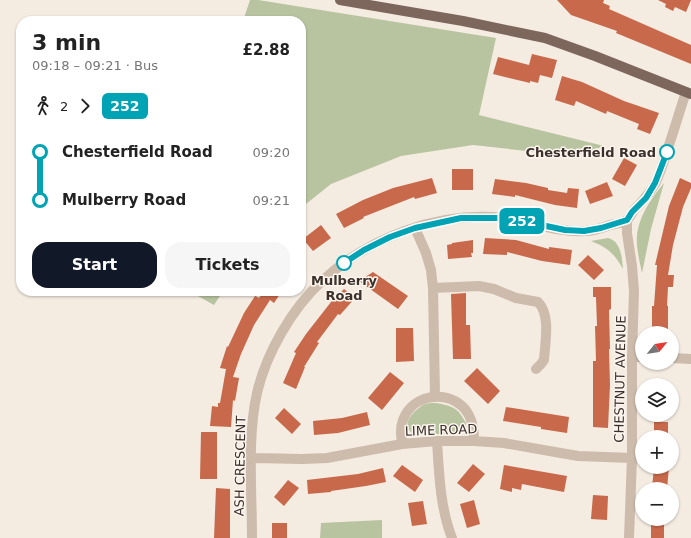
<!DOCTYPE html>
<meta charset="utf-8">
<style>
:root{--surface:#fff;--page:#f6f6f6;--text:#222;--muted:#767676;--accent:#111827}
body{margin:0;font-family:"DejaVu Sans",sans-serif;background:var(--page);color:var(--text);height:100vh;display:flex;flex-direction:column;font-size:15px;white-space:nowrap}
*{box-sizing:border-box;margin:0}
p{font-size:13px;color:var(--muted)}
.icon{flex:none;width:22px;height:22px;fill:none;stroke:currentColor;stroke-width:2;stroke-linecap:round;stroke-linejoin:round}
.map{position:relative;flex:1;overflow:hidden}
.details{position:absolute;left:16px;top:16px;width:290px;height:280px;display:flex;flex-direction:column;background:var(--surface);border-radius:16px;box-shadow:0 1px 3px #0004}
.details>*{flex:none}
.badge{padding:0 8px;border-radius:6px;font-size:14px;line-height:26px}
.needle{width:26px;rotate:60deg}
.controls{position:absolute;left:635px;top:326px;display:grid;gap:8px}
.controls a{display:grid;place-items:center;width:44px;height:44px;border-radius:50%;background:var(--surface);box-shadow:0 1px 3px #0004;font-size:20px}
.map>.badge{position:absolute;translate:-50% -50%;box-shadow:0 0 0 2px #fff}
.legs{display:flex;align-items:center;gap:6px;height:44px;padding:0 16px;font-size:13px}
.legs p{margin-inline-start:auto}
.head{display:flex;align-items:center;justify-content:space-between;height:68px;padding:0 16px}
h1{font-size:22px;font-weight:600;line-height:30px}
.button{display:flex;gap:8px;margin-top:auto;padding:8px 16px}
.button a{flex:1;height:46px;border-radius:16px;background:var(--accent);color:#fff;font-size:16px;font-weight:600;line-height:46px;text-align:center}
.button a+a{background:var(--page);color:var(--text)}
ul{padding:0 16px;list-style:none}
li{display:flex;align-items:center;gap:14px;height:48px;font-size:15px}
li i{display:grid;place-items:center;width:6px;height:100%;margin:0 5px;background:currentColor}
li i::after{content:'';width:10px;height:10px;margin:-5px;border:3px solid;border-radius:50%;background:var(--surface)}
li p{margin-inline-start:auto}
li:first-child i{background:linear-gradient(#0000 50%,currentColor 0)}
li:last-child i{background:linear-gradient(currentColor 50%,#0000 0)}
.map>svg:first-child{display:block}
</style>
<div class="map">
<svg width="691" height="538" viewBox="0 0 691 538">
<rect width="100%" height="100%" fill="#f4ebe1"/>
<path fill="#b8c4a0" d="M250,0H258L496,38L479,115L604,146L584,153L563,155L473,145L401,156L331,184L301,208V21H243Z
M664,183L651,229L642,273C640,264 638,255 637,245C635,221 650,200 664,183Z
M608,238C621,241 622,258 623,269C614,253 608,248 591,241Z
M189,291H223L214,305Z
M436,403C453,406 458,408 466,423L465,429L461,433L415,435C399,426 412,412 423,405C427,403 432,403 436,403Z
M382,520V538H320L321,523Z"/>
<path fill="#c8694b" d="M557,0H604L603,3L610,6L609,9L691,45V64L616,33L617,31L571,15Z
M658,0H691L686,12L675,7L673,11L665,7L666,4Z
M532,54L557,60L552,78L540,75L538,83L530,81V83L493,74L498,57L529,65Z
M562,76L582,82L624,101L659,113L650,134L637,129L639,124L607,111L606,114L576,101L574,106L555,100Z
M624,158L637,165L625,186L612,179Z
M452,169H473V190H452Z
M432,178L437,193L415,199L414,197L363,217L364,218L344,228L336,214L363,200L393,188Z
M680,178L691,183V188L683,207L673,245L668,275H674L673,287H668L667,306H668V329H652V306H654L657,265H655L669,206Z
M495,179L526,183L548,188V190L567,193L568,188L579,189L577,208L555,205L515,195V197L492,194Z
M607,182L613,196L590,204L585,191Z
M321,225L331,238L313,251L303,239Z
M485,238L516,240L549,249V247L572,250L570,265L542,261L507,252V255L483,254Z
M473,240V253H471L472,257L448,259L447,245L452,244V243Z
M588,255L604,270L594,280L578,265Z
M373,272L408,296L398,309L359,281Z
M593,287H611V309L609,310L610,349H609L610,385L608,428L593,427V361H596L595,326H597L596,297H593Z
M344,289L355,298L340,315L338,314L317,342L319,343L304,367H305L296,389L283,383L296,353L294,352L306,334L331,302Z
M257,291H282L274,303L270,300L254,325L241,354L233,377L239,378L235,401L233,400L231,427L210,426L212,406L218,407V403H220L226,369L220,368L227,346L228,347L244,313L255,296L259,298L262,294Z
M466,293V325H470L471,359H453L451,294Z
M396,328H413L414,361L396,362Z
M477,368L500,391L488,404L464,381Z
M390,372L404,383L382,410L368,398Z
M506,407L569,417L567,433L541,429V427L503,421Z
M284,408L301,424L292,434L275,418Z
M367,412L370,425L338,433L314,435L313,421L342,418Z
M654,422H668V437H654Z
M201,432H217V479H200Z
M473,464L485,474L469,492L457,483Z
M402,465L423,480L415,492L393,476Z
M504,465L567,476L564,492L522,484L521,490L512,488V492L500,489Z
M654,467H669L667,489L652,488Z
M383,468L386,482L366,486L331,491V492L308,494L307,480L358,474Z
M288,480L299,488L284,506L274,497Z
M216,488L230,489V538H214Z
M593,495L608,496L607,520L591,519Z
M474,500L480,524L467,528L460,504Z
M423,501L427,524L412,526L408,503Z
M651,519H664V538H651Z
M272,523H287V538H272Z"/>
<g fill="none" stroke-linecap="round" stroke-linejoin="round">
<path stroke="#cdbbac" stroke-width="10" d="M627,220V233L632,266L634,291L632,357V458L629,538
M415,228L426,253L431,270L433,288L435,396
M433,288L479,286L494,289L516,298L538,302C551,315 545,343 544,360L541,364L536,369
M632,357H642
M672,358L691,359
M437,441C439,473 440,507 452,538
M402,444C401,436 400,428 403,420C412,395 444,390 462,406C472,415 474,429 474,441
M252,458L302,459L327,458L402,444L437,441H474L504,443L578,456L632,458
M252,538C252,492 247,437 257,393C266,354 292,308 322,281C369,237 439,211 504,218C530,221 558,233 585,231C593,231 602,228 610,225C615,224 624,223 628,219C630,217 632,213 634,210C642,202 649,194 655,184C661,172 665,158 669,145C675,127 680,110 686,92"/>
<path stroke="#7d675c" stroke-width="10" d="M340,0L463,21L545,38L595,56L691,94"/>
</g>
<g fill="none" stroke-linecap="round" stroke-linejoin="round">
<defs>
<path id="line-1" d="M344,263L364,250L390,237L415,228L461,218H501L518,220L565,230L584,231L601,228L627,220L632,212L646,198L655,183L667,152"/>
</defs>
<use href="#line-1" stroke="#fff" stroke-width="9"/>
<use href="#line-1" stroke="#00a3b4" stroke-width="6"/>
</g>
<g fill="#fff" stroke="#00a3b4" stroke-width="2">
<circle cx="667" cy="152" r="7"/>
<circle cx="344" cy="263" r="7"/>
</g>
<g text-anchor="middle" dominant-baseline="central" stroke-width="3" stroke-linejoin="round" paint-order="stroke">
<g font-size="13" font-weight="bold" fill="#3b302b" stroke="#fbf5ee" text-anchor="end">
<text x="656" y="152">Chesterfield Road</text>
<text x="344" y="280" text-anchor="middle">Mulberry<tspan x="344" dy="15">Road</tspan></text>
</g>
<g font-size="13" fill="#3b302b" stroke="#fbf5ee">
<text transform="translate(620 379) rotate(-89)">CHESTNUT AVENUE</text>
<text transform="translate(441 430) rotate(-2)">LIME ROAD</text>
<text transform="translate(240 466) rotate(-89)">ASH CRESCENT</text>
</g>
</g>
</svg>
<div class="controls">
<a><svg class="needle" viewBox="-14 -14 28 28"><path d="M0-13l5 13h-10z" fill="#e53935"/><path d="M0 13l5-13h-10z" fill="#767676"/></svg></a>
<a><svg class="icon" aria-label="layers" viewBox="0 0 24 24"><path d="M12 4l9 5-9 5-9-5zM3 14l9 5 9-5"/></svg></a>
<a>+</a>
<a>−</a>
</div>
<b class="badge" style="left:522px;top:221px;background:#00a3b4;color:#fff">252</b>
<section class="details">
<div class="head"><div><h1>3 min</h1><p>09:18 – 09:21 · Bus</p></div><b>£2.88</b></div>
<div class="legs"><svg class="icon" aria-label="walk" viewBox="0 0 24 24"><circle cx="13" cy="4" r="2"/><path d="M13 8l-2 6 4 7M11 14l-3 7M7 12l3-4h3l4 4"/></svg>2<svg class="icon" aria-label="forward" viewBox="0 0 24 24"><path d="M9 5l7 7-7 7"/></svg><b class="badge" style="background:#00a3b4;color:#fff">252</b></div>
<ul>
<li><i style="color:#00a3b4"></i><b>Chesterfield Road</b><p>09:20</p></li>
<li><i style="color:#00a3b4"></i><b>Mulberry Road</b><p>09:21</p></li>
</ul>
<div class="button"><a>Start</a><a>Tickets</a></div>
</section>
</div>
